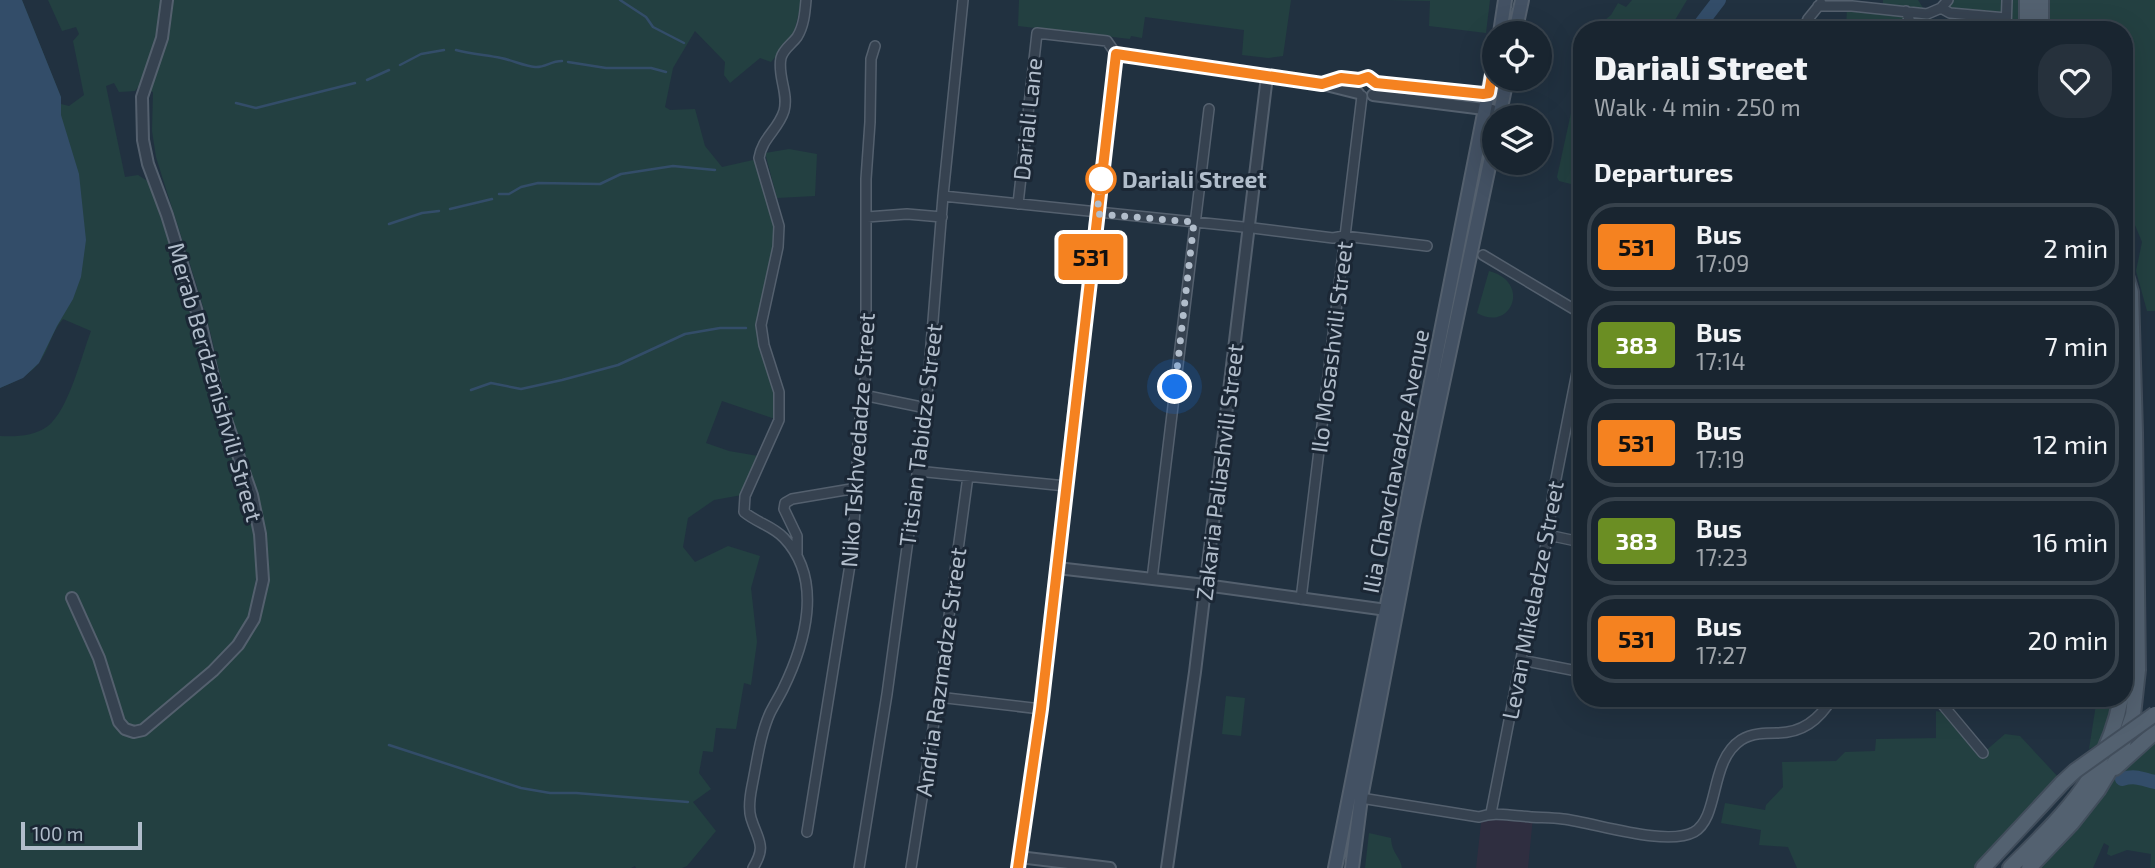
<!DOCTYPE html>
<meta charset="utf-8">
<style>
:root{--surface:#192530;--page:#26313c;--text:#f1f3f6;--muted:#9fa5ab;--line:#37424c}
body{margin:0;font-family:"Exo 2",sans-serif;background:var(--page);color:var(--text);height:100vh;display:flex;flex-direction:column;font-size:26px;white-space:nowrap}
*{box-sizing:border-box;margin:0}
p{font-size:23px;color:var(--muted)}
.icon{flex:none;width:38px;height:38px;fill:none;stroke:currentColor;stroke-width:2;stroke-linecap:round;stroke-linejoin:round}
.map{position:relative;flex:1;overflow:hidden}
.details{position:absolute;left:1573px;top:21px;width:560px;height:686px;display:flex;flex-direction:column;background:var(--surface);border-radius:28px;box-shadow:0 7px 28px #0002,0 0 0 2px var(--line)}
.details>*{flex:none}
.badge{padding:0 14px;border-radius:5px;font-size:24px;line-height:46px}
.buttons{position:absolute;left:1482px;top:21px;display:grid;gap:14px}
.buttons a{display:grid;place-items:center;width:70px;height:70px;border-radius:50%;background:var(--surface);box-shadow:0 7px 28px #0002,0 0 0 2px var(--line);font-size:35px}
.scale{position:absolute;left:21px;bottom:18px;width:121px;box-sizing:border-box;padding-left:7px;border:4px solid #b1bdcb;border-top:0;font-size:19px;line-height:24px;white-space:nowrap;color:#b1bdcb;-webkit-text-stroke:5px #1b2735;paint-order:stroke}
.you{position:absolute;width:35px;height:35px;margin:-18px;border:5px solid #fff;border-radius:50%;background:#1a73e8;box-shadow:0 0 0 10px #1a73e833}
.map>.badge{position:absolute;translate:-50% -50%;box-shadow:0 0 0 4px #fff}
h2{padding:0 21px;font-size:26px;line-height:63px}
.round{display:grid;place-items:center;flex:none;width:74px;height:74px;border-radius:28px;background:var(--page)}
.overview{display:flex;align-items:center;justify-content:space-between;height:119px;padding:0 21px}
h1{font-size:33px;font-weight:800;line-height:52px}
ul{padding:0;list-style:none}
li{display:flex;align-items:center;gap:21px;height:88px;margin:0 14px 10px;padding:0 7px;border:4px solid var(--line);border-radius:28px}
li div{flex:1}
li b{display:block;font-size:26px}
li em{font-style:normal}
li .badge{min-width:77px;font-weight:700;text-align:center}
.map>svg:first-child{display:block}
</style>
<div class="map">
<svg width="2155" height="868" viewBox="0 0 2155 868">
<rect width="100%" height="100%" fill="#213140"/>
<path fill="#2f2e40" d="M1491,813L1533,817L1528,868H1476L1481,823Z"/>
<path fill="#234041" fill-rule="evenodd" d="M0,0H22L61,97V104L69,106L84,95L73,41L79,34L76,27L62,31L48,0H802L793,37L771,62L760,58L730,83L724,75L725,62L695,31L673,68L665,107L670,110L695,109L705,146L722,167L753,160L759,168L775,222V238L757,321L760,352L772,377L776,410L775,419L722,401L706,443L729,451L758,456L742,495L714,500L688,518L683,547L695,562L728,546L760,556L751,588L757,642L751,685L744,683L736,729L716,728L713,752L703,751L699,773L711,789L693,802L716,831L687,866L682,868H636L635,866L631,868H0V436C16,437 35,436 48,426C69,409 81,357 91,331L63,319C51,332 49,351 38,364C28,376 14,382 0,388ZM114,83L119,92L135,91L138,87L153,92L152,131L156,157C173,212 191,265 207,320C214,344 218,369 224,393C243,468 301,570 245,643L257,572L255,540L246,497L213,402L194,320L149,182L138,175L125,177L106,86Z
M1019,0H1291L1283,56L1268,58L1242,55L1244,30L1145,17L1142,38L1131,36L1130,39L1018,26Z
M1387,0H1490L1486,33L1429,26L1430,1Z
M1632,0H1687L1669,30H1593L1611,15L1618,3L1626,7Z
M1883,0H1918L1927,14L1906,11L1913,30H1846L1847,6L1883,8Z
M1948,0H2018V30H2006L2005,18L1941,8Z
M2044,0H2155V311H2147L2136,271L2142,242L2125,201L2124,30H2044Z
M1578,81L1582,82V177L1573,175L1571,184L1559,181L1557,177Z
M789,149L817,154L815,196L777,198L765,153Z
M1489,271C1532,282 1511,333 1477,313Z
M1226,696L1245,698L1241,736L1222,734Z
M2097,698H2115L2103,742L2089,749Z
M1936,711L1951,714L1983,753L2005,734L2020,736L2059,778L1983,868H1797L1788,847L1759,845L1761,830L1721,823L1725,803L1765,810L1766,805L1783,787L1782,762L1836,761L1845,752L1875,751L1876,739L1936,738Z
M2155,737V781L2139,773L2119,775L2123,784L2145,783L2155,788V868H2150L2151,854L2127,850L2111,856L2107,854L2109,846L2104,843L2093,868H2034L2084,819L2107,783Z
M1369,833L1391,838C1392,855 1400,855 1402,868H1365Z"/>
<path fill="#334d69" d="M0,0H22L61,97V115L79,174L86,240L81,277L73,299L57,326L39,363L23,378L0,388Z"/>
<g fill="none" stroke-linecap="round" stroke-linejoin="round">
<path stroke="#334d69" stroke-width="2.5" d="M620,0L646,17L653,27L684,43
M456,50C471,54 486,55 501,58C512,60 524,66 535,67C545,68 550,61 562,61
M568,62L606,68H651L666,72
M400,65L421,54L444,50
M367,80L389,70
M236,103L256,108L355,83
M499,194H509L521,187L538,183L600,184L621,174L673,166L715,170
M450,209L492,199
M389,224L422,213L439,211
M471,390L491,383L521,389L562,380L618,365L685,334L720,328H746
M389,745L521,788L550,793H576L688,802"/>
<path stroke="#334d69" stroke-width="14" d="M1696,30L1719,0
M2122,779C2136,775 2142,779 2155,782"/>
<defs>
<path id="minor" d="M1818,6H1852L1927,14L1941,8L1948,0
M1941,8L1950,13L2006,18
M1906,11L1913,30
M1803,30L1808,19L1821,3
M2006,30L2007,0
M943,196L1253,228L1333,238L1344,236L1427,246
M1018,204L1037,33L1107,41L1116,54
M867,217L907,214L942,217
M1483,255L1582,314
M863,395L926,408
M917,471L1066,486
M1548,535L1576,541L1582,539
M797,554V536L784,509L785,503L792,499L857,488
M1152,579L1209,109
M1301,599L1362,96
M1521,660L1582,672
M938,697L1041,709
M1937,698L1983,753
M1361,798L1479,817C1494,812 1506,815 1521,816C1535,818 1549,817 1563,819C1596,823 1666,847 1694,832C1720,817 1709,761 1741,740C1752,733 1766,733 1777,733C1803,733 1820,719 1832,698
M1491,813L1523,649L1548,535L1553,494L1582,347
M807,832L853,546L859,427L866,373V179L870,122L871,59L875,46
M753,868C767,845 758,841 751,818C748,808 750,796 752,786C757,762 760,735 770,713C774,705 779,697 783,689C805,644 824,580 784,538C773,526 757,523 744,512L745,496L779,420V392L764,345L761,325L778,247L779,226L759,158C762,138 778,130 784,111C789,93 777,76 781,58C783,49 792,44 797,37C804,26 805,12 806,0
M859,868L887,694L926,408L943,196L963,0
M911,868L938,697L968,476"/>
<path id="tertiary" d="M1322,84L1341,78L1359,81L1368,77L1376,83L1483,95L1489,93
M1373,95L1492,110
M1057,568L1205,585L1394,611
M72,598L99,658L119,722L125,729L134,732L143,730L213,671L238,645L254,619L263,580L260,534L252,495L217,394L201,325L167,215L148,164L143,140L142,97L162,38L167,0
M1019,857L1110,868
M1018,868L1041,709L1087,295L1116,54L1322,84L1358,93
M1167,868L1195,672L1267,76"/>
<path id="secondary" d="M1500,33L1505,0
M1515,33L1522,0
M1499,117L1507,79
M1335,868L1494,63
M1352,868L1361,798L1413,525L1494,143"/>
<path id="primary" d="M2027,0V30
M2041,30V0
M2124,635V665
M2115,768L2155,732
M1983,868L2062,783
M2010,868C2063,815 2106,776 2121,698
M2029,868L2072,823L2098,790L2119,755L2133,715L2138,670L2135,432L2131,292L2124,269"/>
</defs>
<use href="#minor" stroke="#54606e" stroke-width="12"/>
<use href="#tertiary" stroke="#54606e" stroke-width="14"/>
<use href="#secondary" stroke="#54606e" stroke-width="16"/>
<use href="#primary" stroke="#424e5c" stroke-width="18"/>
<use href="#minor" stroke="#364250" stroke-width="9"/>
<use href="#tertiary" stroke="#364250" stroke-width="10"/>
<use href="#secondary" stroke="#435163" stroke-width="12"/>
<use href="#primary" stroke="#536170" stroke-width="14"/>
<defs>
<path id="primary-bridge" d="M2062,783L2075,771L2155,714"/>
</defs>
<use href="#primary-bridge" stroke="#424e5c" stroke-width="18" stroke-linecap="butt"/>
<use href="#primary-bridge" stroke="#536170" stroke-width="14"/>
</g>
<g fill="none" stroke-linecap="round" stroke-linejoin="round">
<defs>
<path id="line" d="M1018,868L1041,709L1116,54L1322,84L1341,78L1359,80L1368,77L1376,83L1483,94L1489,93L1494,63"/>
</defs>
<use href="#line" stroke="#fff" stroke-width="16"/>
<use href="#line" stroke="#f58220" stroke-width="10"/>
<path stroke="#b1bdcb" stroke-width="7" stroke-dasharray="0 12.6" d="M1101,179L1097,214L1194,222L1175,387"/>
</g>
<circle fill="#fff" stroke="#f58220" stroke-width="3.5" cx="1101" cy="179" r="14"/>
<g text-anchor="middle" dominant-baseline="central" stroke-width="6" stroke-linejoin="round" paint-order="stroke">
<g font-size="23" fill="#b1bdcb" stroke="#1b2735">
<text transform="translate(1027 119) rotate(-84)">Dariali Lane</text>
<text transform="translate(1331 347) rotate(-83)">Ilo Mosashvili Street</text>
<text transform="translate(216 382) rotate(74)">Merab Berdzenishvili Street</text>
<text transform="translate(920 435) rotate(-83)">Titsian Tabidze Street</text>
<text transform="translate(857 440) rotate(-86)">Niko Tskhvedadze Street</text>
<text transform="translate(1395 461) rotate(-79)">Ilia Chavchavadze Avenue</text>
<text transform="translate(1219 472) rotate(-83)">Zakaria Paliashvili Street</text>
<text transform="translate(1532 600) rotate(-79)">Levan Mikeladze Street</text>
<text transform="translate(940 672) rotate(-82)">Andria Razmadze Street</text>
</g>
<g font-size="23" font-weight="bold" fill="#b1bdcb" stroke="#1b2735" text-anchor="start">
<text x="1122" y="179">Dariali Street</text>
</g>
</g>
</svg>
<div class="buttons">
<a><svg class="icon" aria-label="locate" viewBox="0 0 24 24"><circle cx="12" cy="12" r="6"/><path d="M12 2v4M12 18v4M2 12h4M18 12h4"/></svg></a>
<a><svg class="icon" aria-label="layers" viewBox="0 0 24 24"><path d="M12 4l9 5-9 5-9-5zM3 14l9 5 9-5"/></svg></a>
</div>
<div class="scale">100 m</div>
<div class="you" style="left:1175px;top:387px"></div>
<b class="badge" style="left:1091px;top:257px;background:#f58220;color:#111">531</b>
<section class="details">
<div class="overview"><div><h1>Dariali Street</h1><p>Walk · 4 min · 250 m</p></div><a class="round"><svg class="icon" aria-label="heart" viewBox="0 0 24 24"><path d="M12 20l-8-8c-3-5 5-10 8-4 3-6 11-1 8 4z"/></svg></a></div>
<h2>Departures</h2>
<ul>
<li><span class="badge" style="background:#f58220;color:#111">531</span><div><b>Bus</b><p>17:09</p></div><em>2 min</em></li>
<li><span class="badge" style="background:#6b8e23;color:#fff">383</span><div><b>Bus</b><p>17:14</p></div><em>7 min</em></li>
<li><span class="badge" style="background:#f58220;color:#111">531</span><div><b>Bus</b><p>17:19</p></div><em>12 min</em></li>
<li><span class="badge" style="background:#6b8e23;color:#fff">383</span><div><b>Bus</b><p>17:23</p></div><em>16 min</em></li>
<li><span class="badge" style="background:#f58220;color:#111">531</span><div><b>Bus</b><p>17:27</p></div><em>20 min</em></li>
</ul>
</section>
</div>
